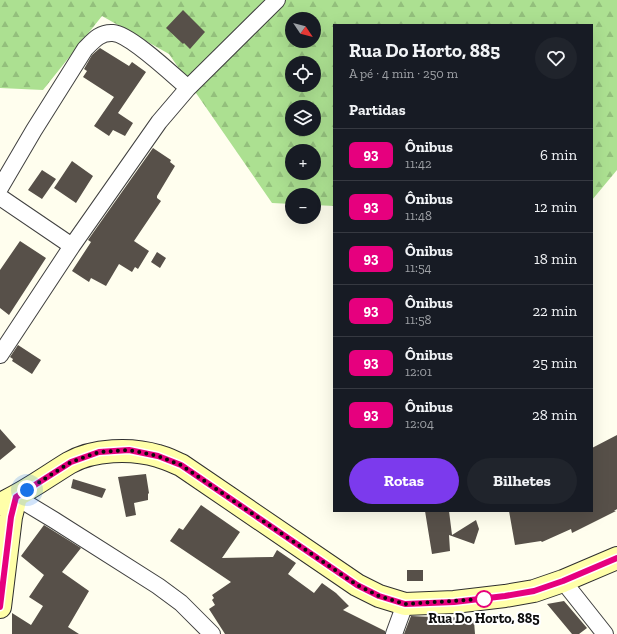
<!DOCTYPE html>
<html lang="pt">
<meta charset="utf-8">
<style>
:root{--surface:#171b24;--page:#20242c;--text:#f1f3f6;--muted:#9ea1a6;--line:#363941;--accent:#7c3aed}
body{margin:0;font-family:"Zilla Slab",serif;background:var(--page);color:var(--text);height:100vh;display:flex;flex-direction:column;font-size:15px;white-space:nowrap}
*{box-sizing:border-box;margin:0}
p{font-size:13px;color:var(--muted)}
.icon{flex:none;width:22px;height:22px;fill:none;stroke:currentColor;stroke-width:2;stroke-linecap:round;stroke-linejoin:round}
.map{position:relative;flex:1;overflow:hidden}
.panel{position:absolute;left:333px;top:24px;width:260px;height:488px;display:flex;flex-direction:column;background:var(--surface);border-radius:0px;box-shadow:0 4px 16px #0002}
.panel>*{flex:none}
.badge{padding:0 8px;border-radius:6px;font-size:14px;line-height:26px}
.needle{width:26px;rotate:125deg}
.buttons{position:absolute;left:285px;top:12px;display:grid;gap:8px}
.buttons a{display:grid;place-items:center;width:36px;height:36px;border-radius:50%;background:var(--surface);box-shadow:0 4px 16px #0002;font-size:20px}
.you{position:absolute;width:20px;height:20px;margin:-10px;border:3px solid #fff;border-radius:50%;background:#1a73e8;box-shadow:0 0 0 6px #1a73e833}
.map>.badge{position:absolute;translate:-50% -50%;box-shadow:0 0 0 2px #fff}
h2{padding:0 16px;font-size:15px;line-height:36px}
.round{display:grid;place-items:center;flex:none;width:42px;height:42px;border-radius:21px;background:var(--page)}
.summary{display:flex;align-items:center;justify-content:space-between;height:68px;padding:0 16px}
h1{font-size:19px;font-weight:800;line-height:30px}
.primary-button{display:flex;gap:8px;margin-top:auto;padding:8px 16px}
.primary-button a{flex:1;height:46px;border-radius:24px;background:var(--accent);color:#fff;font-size:16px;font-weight:800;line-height:46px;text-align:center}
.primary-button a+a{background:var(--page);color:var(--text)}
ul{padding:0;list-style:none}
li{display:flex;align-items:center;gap:12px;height:52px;padding:0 16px;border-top:1px solid var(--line)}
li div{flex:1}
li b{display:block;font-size:15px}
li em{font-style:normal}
li .badge{min-width:44px;font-weight:700;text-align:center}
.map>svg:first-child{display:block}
</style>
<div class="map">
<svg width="617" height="634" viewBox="0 0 617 634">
<defs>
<pattern id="forest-firs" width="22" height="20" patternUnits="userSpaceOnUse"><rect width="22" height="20" fill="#ace091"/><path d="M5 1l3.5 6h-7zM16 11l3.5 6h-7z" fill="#93bf7c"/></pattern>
</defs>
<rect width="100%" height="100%" fill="#fffeee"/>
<path fill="url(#forest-firs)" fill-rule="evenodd" d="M0,0H617V170L592,200V25H334V206L314,205V195H292V204L272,203L169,54L102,16L43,90L0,88ZM292,19H314V41H292ZM292,63H314V85H292ZM292,107H314V129H292ZM292,151H314V173H292Z"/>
<path fill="#575049" d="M183,10L205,32L190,49L184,43L183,44L166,28Z
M100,48L129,66L132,62L146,72L118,113L133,123L125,136L113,130L109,136L94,126L114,97L83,77L87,71L84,69L92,55Z
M153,148L171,160L170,162L175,166L157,196V198L161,201L134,241L149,251L138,269L135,267L132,272L119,264L106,286L91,278L89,282L72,271L91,242L88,240Z
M72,161L93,176L76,203L54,188Z
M42,170L56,179L42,199L28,190Z
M20,241L46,258L9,315L0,308V270Z
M157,252L166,258L160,268L151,262Z
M18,345L41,360L32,374L12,361L13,359L10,357Z
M0,429L16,447L0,460Z
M617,435V509L614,511H616L572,533L571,529L542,542L541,541L515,545L509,511H592V448Z
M146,474L149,493L148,494V500L134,503L136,515L126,517L118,477Z
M73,479L106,489L102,498L71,488Z
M201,505L240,532L222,558L273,557L277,550L296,563L288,574L314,593L322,583L336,593L349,606L343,610L385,631V634H225L209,609L215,605L212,600L214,598L212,595L231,582L170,541L179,528L183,530Z
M425,511H449L452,535L476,520L479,529L474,544L449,535L450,551L432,554Z
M44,525L81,548L62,572L89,591L68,627L79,634H12V613L31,625L43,606L29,597L44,575L21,556Z
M407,570H423V581H407Z
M564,601L587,628L579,634H572L547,604Z
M411,616L432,617L431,620L457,617L458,623L474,621L475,634H404Z"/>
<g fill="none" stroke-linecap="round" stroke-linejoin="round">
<defs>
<path id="street" d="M188,88L277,0
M0,188L34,130L85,49C93,41 100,32 113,33C130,34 174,76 188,88L159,122L72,246L0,355
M0,197L72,246
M16,497L54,520L158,586L181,603L212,634
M563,581L605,634
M394,634L405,604"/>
<path id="secondary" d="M0,504C25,493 46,477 69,463C93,449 132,448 158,456C166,458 174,462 181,465L357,585L379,596L405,604L454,602L505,596L534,591L563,581L617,558
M0,607L11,517L16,497"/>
</defs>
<use href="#street" stroke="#404040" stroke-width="18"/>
<use href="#secondary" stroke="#2f2f2f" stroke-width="24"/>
<use href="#street" stroke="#fff" stroke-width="16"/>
<use href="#secondary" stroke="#ffffa9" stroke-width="22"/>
</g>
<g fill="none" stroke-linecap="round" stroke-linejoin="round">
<defs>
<path id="line" d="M0,607L11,517L16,497L71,462L99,452L129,450L158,456L181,465L357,585L379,596L405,604L454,602L505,596L534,591L563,581L617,558"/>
</defs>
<use href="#line" stroke="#fff" stroke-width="9"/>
<use href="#line" stroke="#e6007e" stroke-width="6"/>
<path stroke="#0d0d0d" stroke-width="4" stroke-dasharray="0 7.2" d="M27,490L71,462L99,452L129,450L158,456L181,465L357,585L379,596L405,604L484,599"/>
</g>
<circle fill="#fff" stroke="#e6007e" stroke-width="2" cx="484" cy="599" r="8"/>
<g text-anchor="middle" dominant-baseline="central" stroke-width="4" stroke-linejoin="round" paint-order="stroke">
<g font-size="14" font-weight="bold" fill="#0d0d0d" stroke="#fff">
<text x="484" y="618">Rua Do Horto, 885</text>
</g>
</g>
</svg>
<div class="buttons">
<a><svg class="needle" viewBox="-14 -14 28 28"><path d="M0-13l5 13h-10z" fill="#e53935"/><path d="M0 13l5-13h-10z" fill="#9ea1a6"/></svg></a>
<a><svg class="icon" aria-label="locate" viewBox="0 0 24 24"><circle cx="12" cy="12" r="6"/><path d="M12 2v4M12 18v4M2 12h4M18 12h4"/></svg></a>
<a><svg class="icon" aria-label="layers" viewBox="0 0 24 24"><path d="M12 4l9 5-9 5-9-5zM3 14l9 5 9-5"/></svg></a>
<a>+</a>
<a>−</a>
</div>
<div class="you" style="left:27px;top:490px"></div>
<section class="panel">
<div class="summary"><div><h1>Rua Do Horto, 885</h1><p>A pé · 4 min · 250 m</p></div><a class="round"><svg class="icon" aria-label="heart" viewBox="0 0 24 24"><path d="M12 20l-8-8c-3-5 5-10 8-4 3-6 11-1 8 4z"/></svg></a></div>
<h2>Partidas</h2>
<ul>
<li><span class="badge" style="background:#e6007e;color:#fff">93</span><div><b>Ônibus</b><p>11:42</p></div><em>6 min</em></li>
<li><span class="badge" style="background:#e6007e;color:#fff">93</span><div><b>Ônibus</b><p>11:48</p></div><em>12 min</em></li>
<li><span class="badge" style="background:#e6007e;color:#fff">93</span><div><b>Ônibus</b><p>11:54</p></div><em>18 min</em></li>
<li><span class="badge" style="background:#e6007e;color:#fff">93</span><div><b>Ônibus</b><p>11:58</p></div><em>22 min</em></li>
<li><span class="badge" style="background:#e6007e;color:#fff">93</span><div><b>Ônibus</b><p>12:01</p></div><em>25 min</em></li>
<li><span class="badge" style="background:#e6007e;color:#fff">93</span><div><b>Ônibus</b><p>12:04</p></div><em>28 min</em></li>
</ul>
<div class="primary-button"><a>Rotas</a><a>Bilhetes</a></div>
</section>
</div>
